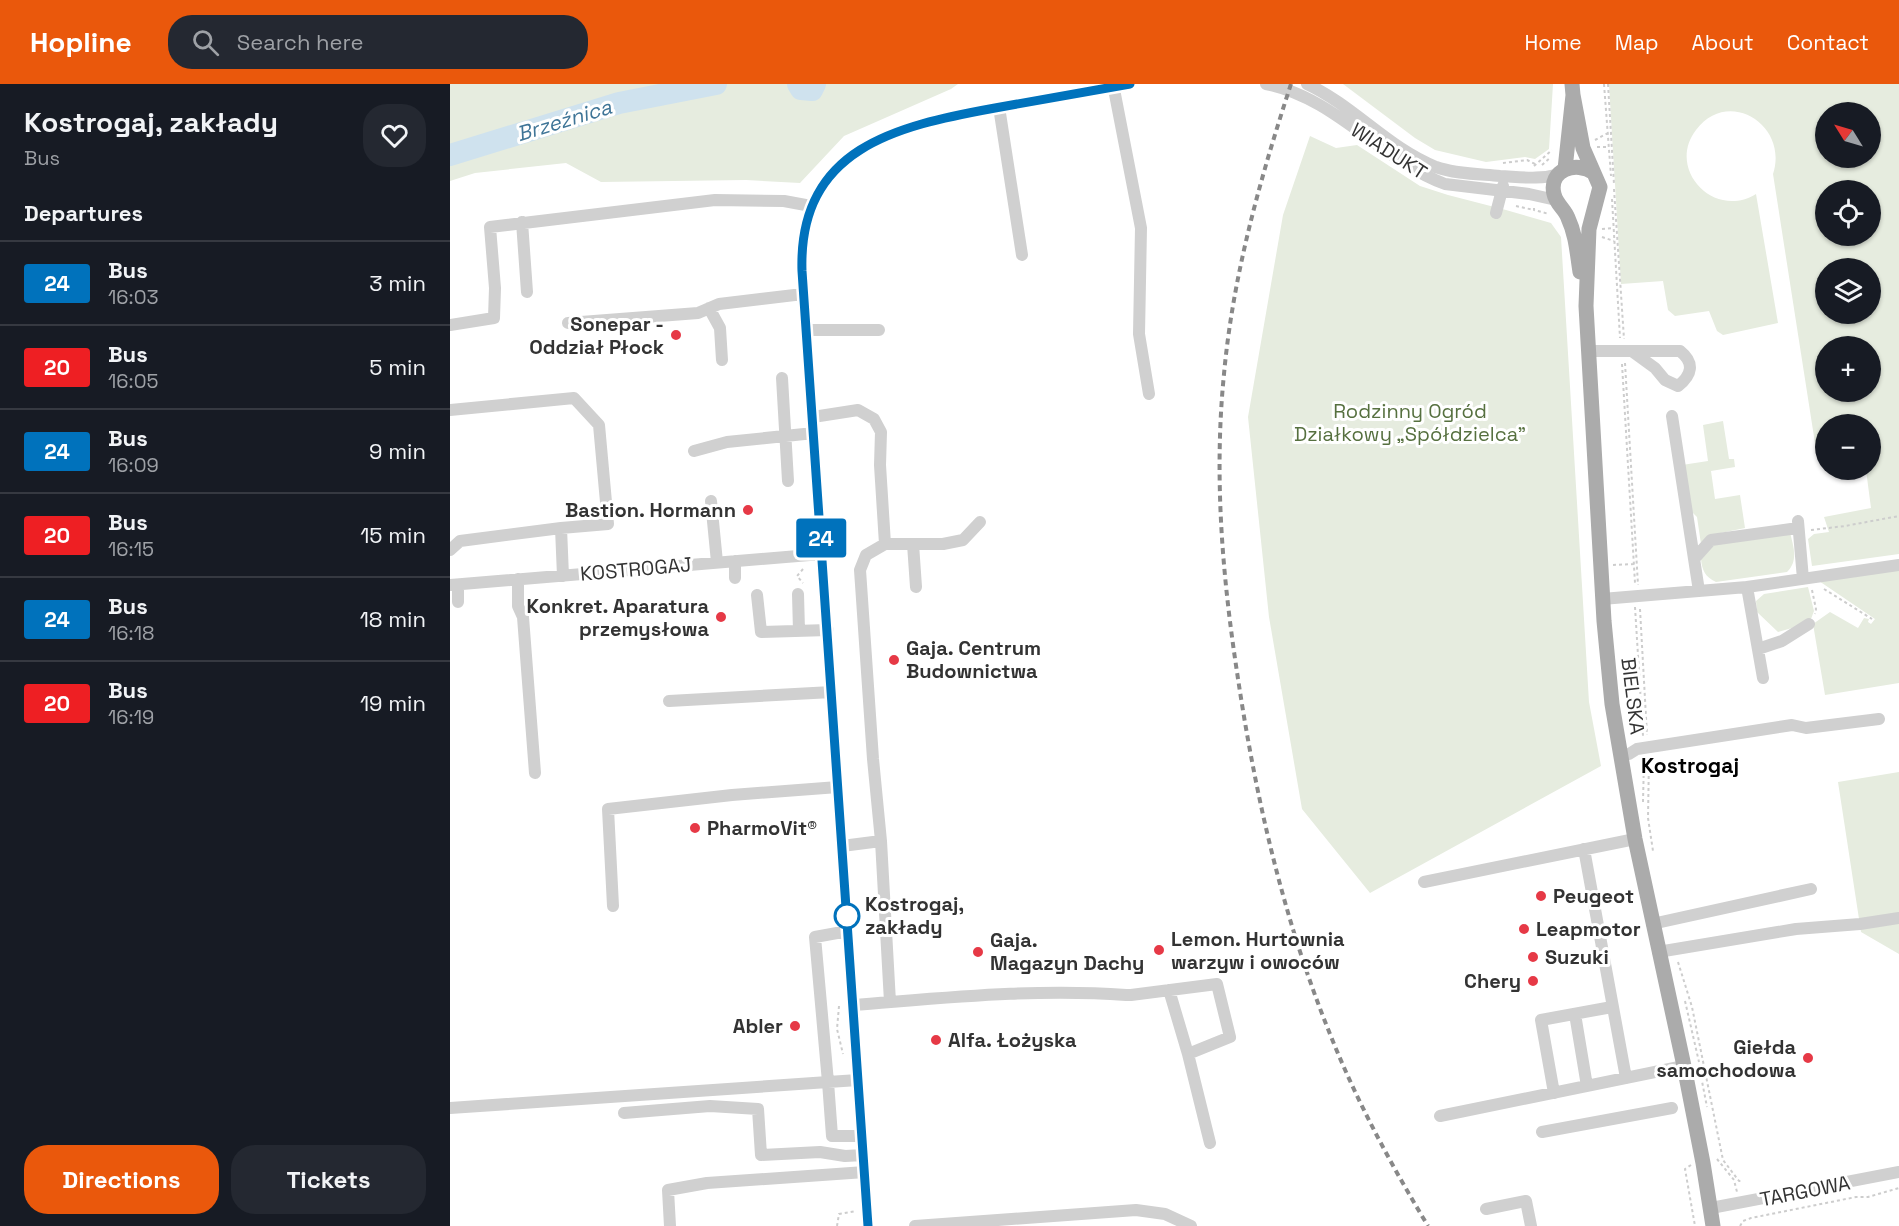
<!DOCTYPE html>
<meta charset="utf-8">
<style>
:root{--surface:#171b24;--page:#242831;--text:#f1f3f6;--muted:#9ea1a6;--line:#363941;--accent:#ea580c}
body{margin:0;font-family:"Space Grotesk",sans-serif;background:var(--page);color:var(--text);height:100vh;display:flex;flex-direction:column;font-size:22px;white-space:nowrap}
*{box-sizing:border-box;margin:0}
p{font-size:20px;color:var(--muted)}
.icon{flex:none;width:33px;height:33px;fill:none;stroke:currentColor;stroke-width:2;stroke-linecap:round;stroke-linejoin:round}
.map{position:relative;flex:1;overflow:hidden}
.side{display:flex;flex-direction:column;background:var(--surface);width:450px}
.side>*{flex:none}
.badge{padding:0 12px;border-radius:4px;font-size:21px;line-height:39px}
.needle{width:39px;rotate:307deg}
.buttons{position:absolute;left:1365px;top:18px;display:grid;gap:12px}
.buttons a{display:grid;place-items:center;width:66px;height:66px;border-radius:50%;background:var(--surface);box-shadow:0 2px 4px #0004;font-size:30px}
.map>.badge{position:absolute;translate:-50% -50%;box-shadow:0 0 0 3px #fff}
h2{padding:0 24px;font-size:22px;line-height:54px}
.round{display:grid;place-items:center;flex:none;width:63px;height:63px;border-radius:24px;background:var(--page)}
.headline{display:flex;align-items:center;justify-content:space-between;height:102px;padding:0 24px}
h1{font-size:28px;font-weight:700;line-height:45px}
.primary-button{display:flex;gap:12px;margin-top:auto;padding:12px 24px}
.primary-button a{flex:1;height:69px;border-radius:24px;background:var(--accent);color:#fff;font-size:24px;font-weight:700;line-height:69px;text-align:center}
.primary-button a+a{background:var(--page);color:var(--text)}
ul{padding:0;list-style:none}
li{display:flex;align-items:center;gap:18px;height:84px;padding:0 24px;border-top:2px solid var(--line)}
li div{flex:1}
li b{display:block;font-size:22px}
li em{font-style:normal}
li .badge{min-width:66px;font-weight:700;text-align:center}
header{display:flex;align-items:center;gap:36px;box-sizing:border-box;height:84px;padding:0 30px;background:var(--accent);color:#fff}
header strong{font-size:28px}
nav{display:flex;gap:33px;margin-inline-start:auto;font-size:21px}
.search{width:420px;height:54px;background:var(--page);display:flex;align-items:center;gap:15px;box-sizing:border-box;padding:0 21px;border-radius:24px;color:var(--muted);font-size:22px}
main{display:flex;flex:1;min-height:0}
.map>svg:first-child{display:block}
</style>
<header>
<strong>Hopline</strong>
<div class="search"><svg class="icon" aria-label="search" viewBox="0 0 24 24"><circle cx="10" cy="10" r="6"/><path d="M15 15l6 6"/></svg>Search here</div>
<nav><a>Home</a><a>Map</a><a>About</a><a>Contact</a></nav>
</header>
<main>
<section class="side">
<div class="headline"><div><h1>Kostrogaj, zakłady</h1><p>Bus</p></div><a class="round"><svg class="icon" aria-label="heart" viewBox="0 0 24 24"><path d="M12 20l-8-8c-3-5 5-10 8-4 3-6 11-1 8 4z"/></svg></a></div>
<h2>Departures</h2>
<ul>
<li><span class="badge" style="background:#0072bc;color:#fff">24</span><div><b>Bus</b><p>16:03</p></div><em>3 min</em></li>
<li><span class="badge" style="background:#ee1f23;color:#fff">20</span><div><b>Bus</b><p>16:05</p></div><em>5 min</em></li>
<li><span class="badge" style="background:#0072bc;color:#fff">24</span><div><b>Bus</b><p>16:09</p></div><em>9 min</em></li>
<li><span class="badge" style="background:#ee1f23;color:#fff">20</span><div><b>Bus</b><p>16:15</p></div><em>15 min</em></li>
<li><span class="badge" style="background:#0072bc;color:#fff">24</span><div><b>Bus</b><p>16:18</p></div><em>18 min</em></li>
<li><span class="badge" style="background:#ee1f23;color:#fff">20</span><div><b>Bus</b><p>16:19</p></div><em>19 min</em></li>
</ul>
<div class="primary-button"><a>Directions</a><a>Tickets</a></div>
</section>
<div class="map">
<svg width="1449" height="1142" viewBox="0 0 1449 1142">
<rect width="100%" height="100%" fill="#fff"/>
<path fill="#e6ecdf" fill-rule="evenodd" d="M0,0H508L501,5L394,52L350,99L296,96L151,98L116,79L25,89L0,97Z
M893,0H1103L1099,65L1085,75L1075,73L1036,78L985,66L965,54Z
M1159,0H1449V470L1362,482L1358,455L1364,450L1379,448L1374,433L1421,424L1416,386H1420V340H1376L1375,371L1367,372L1323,90C1339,41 1278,3 1246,46C1216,85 1264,136 1306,110L1328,239L1273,251L1267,247L1259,227L1225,232L1218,226L1213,197L1171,200ZM1420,28V74H1376V28ZM1420,106V152H1376V106ZM1376,184H1420V230H1376ZM1420,262V308H1376V262Z
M860,52L886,64L907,61L970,102L998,111L1056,126L1101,139L1111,153L1139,618L1151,682L920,809L852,725L819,533L798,333L833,131Z
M1273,337L1279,375H1284L1285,383L1261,387L1265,415L1290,411L1295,444L1261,451L1251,460L1247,433L1240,426L1232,381L1258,377L1253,341Z
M1340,448C1343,462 1349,476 1337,488L1266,498C1255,493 1252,486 1251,475L1262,461Z
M1449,486V599L1375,611L1363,540L1380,528L1408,544L1414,534L1419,535L1418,538L1421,540L1425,535L1369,497Z
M1358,503L1364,527L1361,535L1342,544L1328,548L1307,528L1306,517L1314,510Z
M1449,688V870L1411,848L1388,698Z"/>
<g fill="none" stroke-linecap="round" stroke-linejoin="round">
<path stroke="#cfe2ee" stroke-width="22" d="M348,0L351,5L362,6L365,0
M0,71L169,19L266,0"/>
<path stroke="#cdcdcd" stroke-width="2" stroke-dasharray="3 3" stroke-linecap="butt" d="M1154,0L1161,92
M1158,0L1164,100
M1145,56L1158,49
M1147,63H1159
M1053,79L1077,76L1087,81
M1092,81L1101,73
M1084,82L1102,66
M1164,105L1174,255
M1162,115L1170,254
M1066,122L1084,126
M1084,124V126L1099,130
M1152,145L1164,144
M1152,153L1164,157
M1175,279L1188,501
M1172,280L1185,499
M1361,446L1395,442L1449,432
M353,459L357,444
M1163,481L1184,480
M353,485L347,492L353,499
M1374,505L1422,535
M1362,506L1366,525L1365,530
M1185,523L1193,652
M1190,525L1197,651
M1199,674L1198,734L1203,767
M1193,718L1194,676
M1228,878L1242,923L1273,1076L1289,1097H1293
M1235,917L1249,978
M389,922L387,945L393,970
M1250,987L1257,1023
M1267,1075L1284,1096L1287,1108
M1241,1081L1235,1085L1245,1142
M387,1142L389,1130L406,1127
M1290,1142L1293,1137L1301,1134L1406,1113H1418L1449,1104"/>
<path stroke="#d0d0d0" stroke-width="12" d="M663,0L691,144L689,250L699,310
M816,0C886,14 929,75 995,100L1079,110L1106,116
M857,0C904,22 938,64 986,83C1005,90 1029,90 1050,92C1071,93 1089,96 1110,90
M549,23L572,171
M1046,129L1053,102
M72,138L77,208
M259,224L270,244L272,276
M118,239L248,229L269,220L353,210
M0,241L44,234L45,204L40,143L265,116L334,117L361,122
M356,246H429
M1139,267H1230C1245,279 1242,291 1228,302L1215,296L1205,284L1183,268
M332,294L338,397
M0,326L124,314L149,341L158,440L111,444L113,492
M1222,332L1249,507
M363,333L408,326L424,335L431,348L430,381L435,460
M244,367L277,358L364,349
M261,417L267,478
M1348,437L1353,495
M463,460L466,503
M0,466L10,457L111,444
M1244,475L1261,456L1348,444
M285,477V494
M68,495V522L73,533L85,689
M0,501L372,470
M8,501V518
M1297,503L1313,594
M348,510L349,547
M307,511L311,548L378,546
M1152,515L1297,503L1449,481
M1308,565L1332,557L1359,540
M219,617L382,608
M1170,672L1179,670L1187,665L1342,641L1356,644L1429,635
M392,762L431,757
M1134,765L1176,994
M974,798L1185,755
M163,822L158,725L282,711L388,703
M1202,840L1361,805
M398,847L365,853L378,998L408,996
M1208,868L1346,845L1410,840L1449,834
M440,918L431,757L423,675L410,486L416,471L435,460H493L513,456L530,438
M403,921C494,914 585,904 676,911H681L767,900L780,953L738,970L719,906
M1125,930L1137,1002
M738,970L760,1059
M1104,1009L1091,936L1162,923
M0,1024L378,998L382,1052H412
M174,1029L260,1022L308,1025L311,1071L370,1068L395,1072L414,1071
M990,1032L1234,982
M1092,1048L1222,1024
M1261,1124L1449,1088
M1036,1125L1076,1117L1081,1142
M220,1142L218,1106L257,1099L415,1088
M418,1142L352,187C348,64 446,42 545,24C590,16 635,8 680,0
M465,1142L686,1126L715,1130L741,1142"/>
<path stroke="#ababab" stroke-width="15" d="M1123,11L1133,64L1150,103L1139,145L1136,222L1154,537L1162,620L1185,755L1234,982L1253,1079L1263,1142
M1115,85L1123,11L1122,0
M1130,188C1127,169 1126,151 1118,134C1115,125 1106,120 1104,110C1098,86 1126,76 1144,89"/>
<path stroke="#888" stroke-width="4" stroke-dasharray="6 4.5" stroke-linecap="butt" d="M841,0C810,95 783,191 774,290C764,390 772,489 787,588C805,710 832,830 878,945C905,1014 940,1079 978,1142"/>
</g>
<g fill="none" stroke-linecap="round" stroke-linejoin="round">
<defs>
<path id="line" d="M418,1142L352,187C348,64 446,42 545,24C590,16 635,8 680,0"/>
</defs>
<use href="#line" stroke="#fff" stroke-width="14"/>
<use href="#line" stroke="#0072bc" stroke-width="9"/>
</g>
<g fill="#e63946" stroke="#fff" stroke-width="2">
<circle cx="226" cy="251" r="6"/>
<circle cx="298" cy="426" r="6"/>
<circle cx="271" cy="533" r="6"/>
<circle cx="444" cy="576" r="6"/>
<circle cx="245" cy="744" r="6"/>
<circle cx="1091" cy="812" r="6"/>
<circle cx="1074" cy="845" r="6"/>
<circle cx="709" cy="866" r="6"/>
<circle cx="528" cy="868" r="6"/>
<circle cx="1083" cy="873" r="6"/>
<circle cx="1083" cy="897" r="6"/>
<circle cx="345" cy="942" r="6"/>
<circle cx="486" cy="956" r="6"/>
<circle cx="1358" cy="974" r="6"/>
</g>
<circle fill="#fff" stroke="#0072bc" stroke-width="3" cx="397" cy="832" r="12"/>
<g text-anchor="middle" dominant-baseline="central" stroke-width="6" stroke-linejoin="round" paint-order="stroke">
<g font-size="20" fill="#333" stroke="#fff">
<text transform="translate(939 67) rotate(33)">WIADUKT</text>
<text transform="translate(186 485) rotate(-5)">KOSTROGAJ</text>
<text transform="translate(1183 612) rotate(83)">BIELSKA</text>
<text transform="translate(1355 1107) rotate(-11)">TARGOWA</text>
</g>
<g font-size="20" font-weight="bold" fill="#333" stroke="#fff" text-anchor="start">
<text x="214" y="240" text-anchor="end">Sonepar -<tspan x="214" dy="23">Oddział Płock</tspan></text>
<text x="286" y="426" text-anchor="end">Bastion. Hormann</text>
<text x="259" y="522" text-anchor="end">Konkret. Aparatura<tspan x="259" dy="23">przemysłowa</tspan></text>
<text x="456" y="564">Gaja. Centrum<tspan x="456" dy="23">Budownictwa</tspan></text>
<text x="257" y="744">PharmoVit®</text>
<text x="1103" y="812">Peugeot</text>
<text x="1086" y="845">Leapmotor</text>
<text x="721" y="855">Lemon. Hurtownia<tspan x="721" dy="23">warzyw i owoców</tspan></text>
<text x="540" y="856">Gaja.<tspan x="540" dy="23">Magazyn Dachy</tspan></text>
<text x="1095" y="873">Suzuki</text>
<text x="1071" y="897" text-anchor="end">Chery</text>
<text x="333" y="942" text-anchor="end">Abler</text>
<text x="498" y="956">Alfa. Łożyska</text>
<text x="1346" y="963" text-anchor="end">Giełda<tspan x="1346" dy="23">samochodowa</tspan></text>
</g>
<g font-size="20" fill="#56703f" stroke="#fff">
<text x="960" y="327">Rodzinny Ogród<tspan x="960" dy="23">Działkowy „Spółdzielca”</tspan></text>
</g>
<g font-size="20" font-weight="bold" fill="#333" stroke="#fff" text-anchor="start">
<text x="415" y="820">Kostrogaj,<tspan x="415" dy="23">zakłady</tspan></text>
</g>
<g font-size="21" font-style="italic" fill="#3f7597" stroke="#fff">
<text transform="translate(114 36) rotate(-17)">Brzeźnica</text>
</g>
<g font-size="21" font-weight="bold" fill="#000" stroke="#fff">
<text x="1240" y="681">Kostrogaj</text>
</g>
</g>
</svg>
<div class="buttons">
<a><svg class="needle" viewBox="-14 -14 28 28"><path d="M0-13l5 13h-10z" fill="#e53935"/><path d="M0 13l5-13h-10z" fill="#9ea1a6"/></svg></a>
<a><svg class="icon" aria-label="locate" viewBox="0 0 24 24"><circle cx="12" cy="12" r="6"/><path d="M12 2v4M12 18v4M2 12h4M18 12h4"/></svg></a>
<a><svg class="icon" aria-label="layers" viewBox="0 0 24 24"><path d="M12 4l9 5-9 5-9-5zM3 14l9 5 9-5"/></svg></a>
<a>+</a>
<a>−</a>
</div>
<b class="badge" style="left:371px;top:454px;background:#0072bc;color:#fff">24</b>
</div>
</main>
